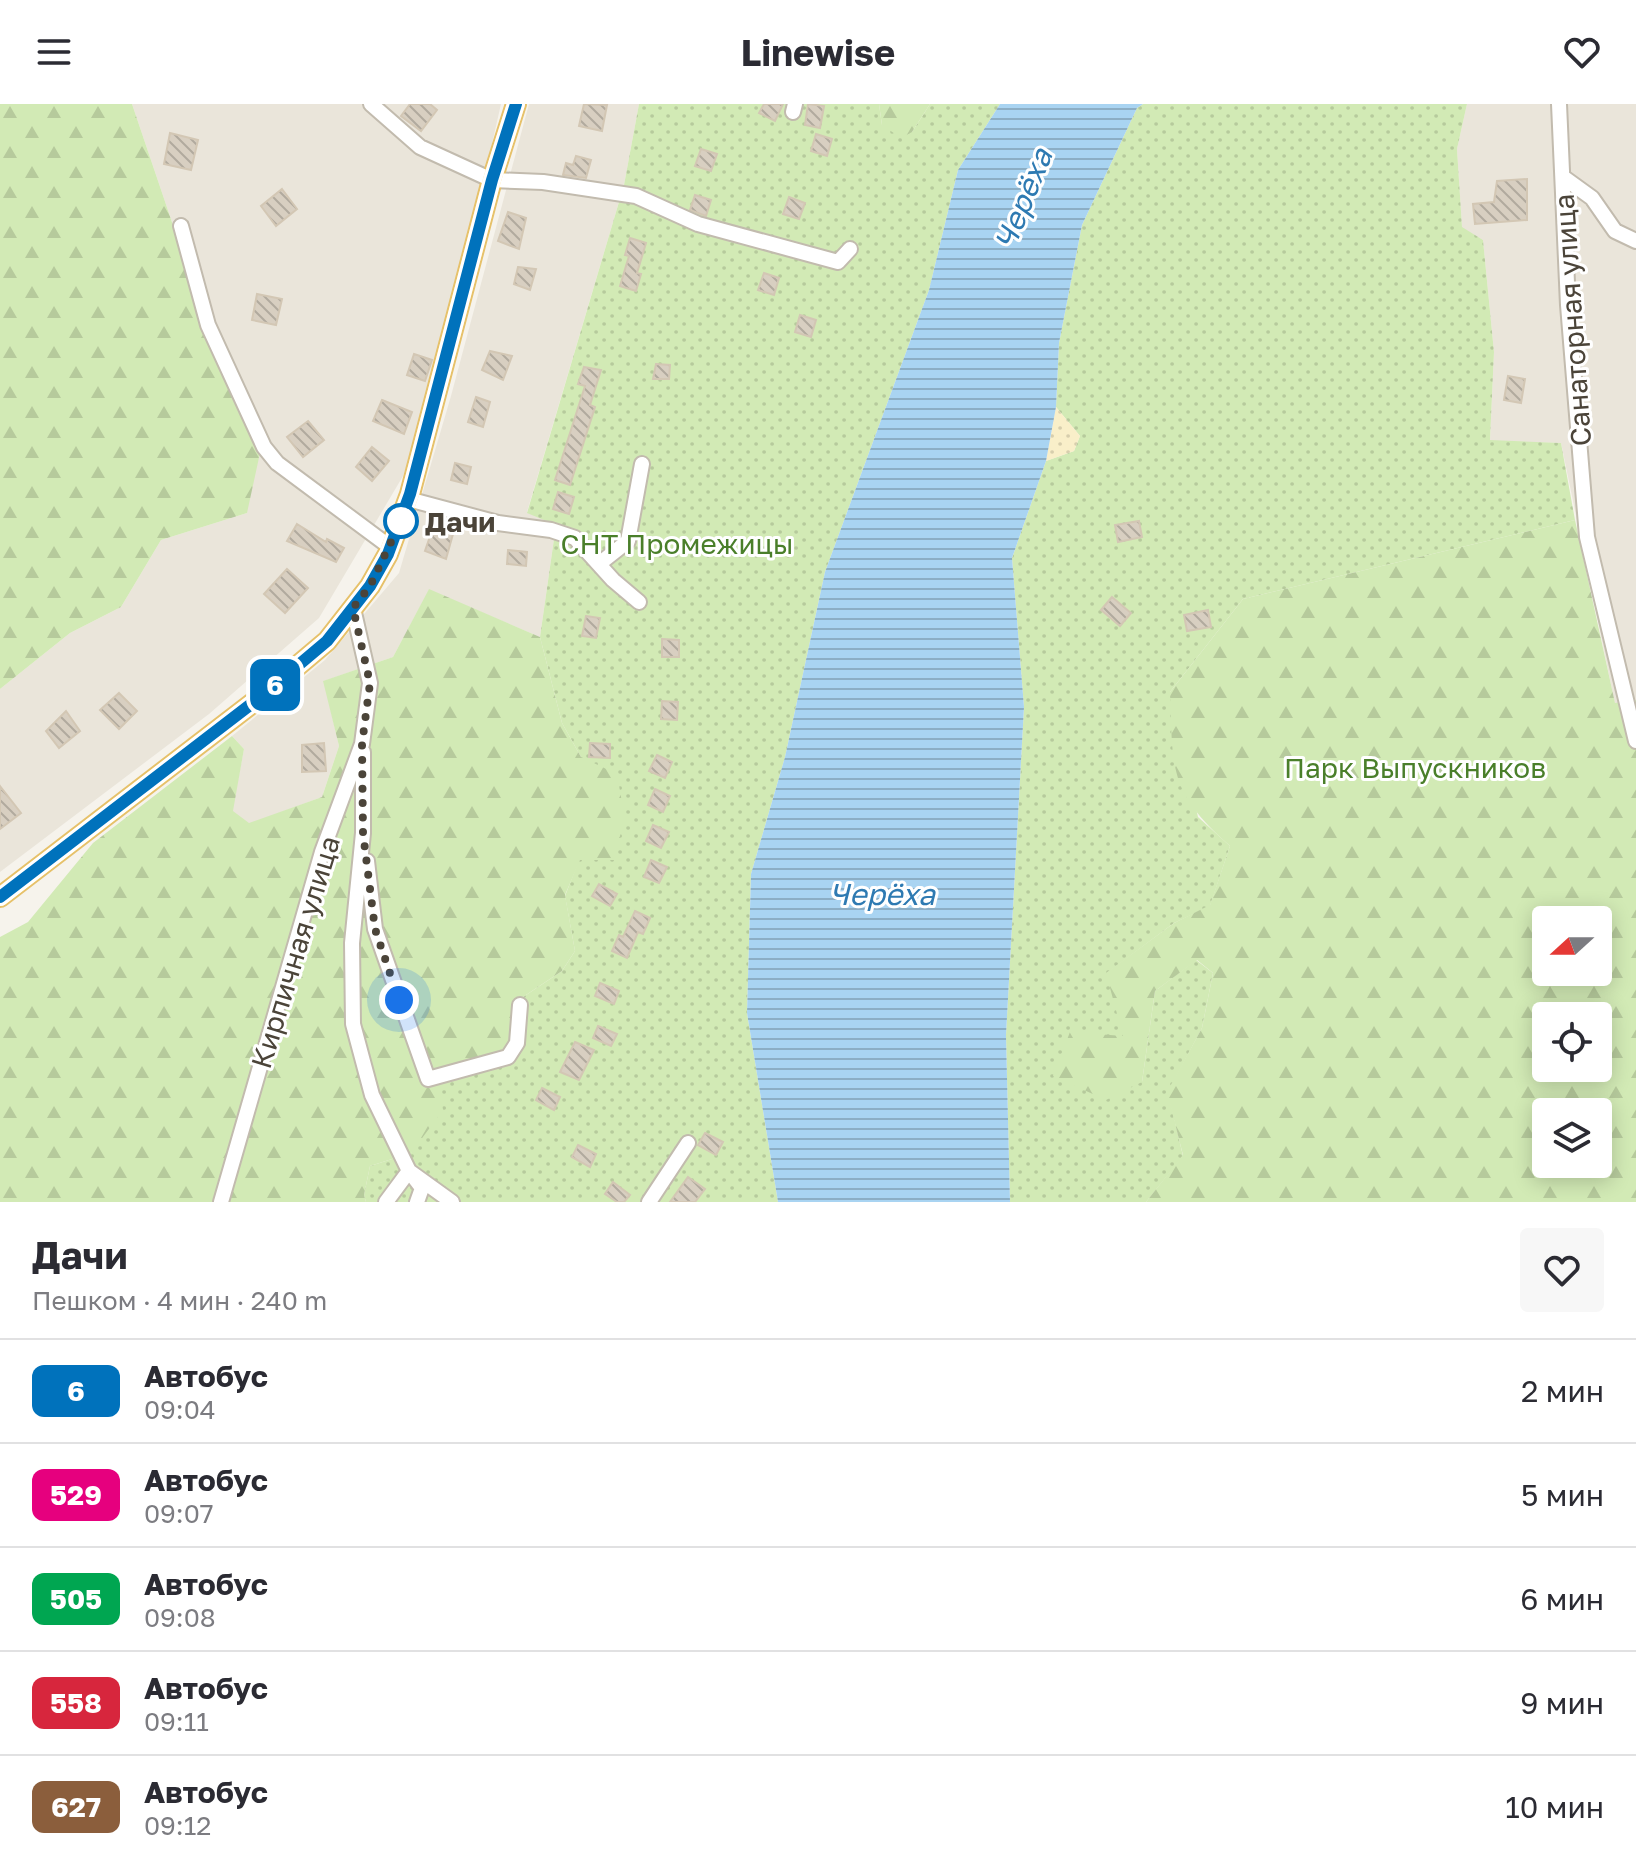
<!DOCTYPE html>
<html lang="ru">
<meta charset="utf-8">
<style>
:root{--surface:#fff;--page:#f7f7f7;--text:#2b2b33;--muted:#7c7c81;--line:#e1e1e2}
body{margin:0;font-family:"Golos Text",sans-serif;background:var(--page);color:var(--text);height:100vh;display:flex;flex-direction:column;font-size:30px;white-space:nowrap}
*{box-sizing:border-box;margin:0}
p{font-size:26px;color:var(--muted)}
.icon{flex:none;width:44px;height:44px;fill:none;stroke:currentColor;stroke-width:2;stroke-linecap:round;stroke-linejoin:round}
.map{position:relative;height:1098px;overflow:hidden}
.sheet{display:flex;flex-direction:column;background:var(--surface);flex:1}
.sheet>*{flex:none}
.badge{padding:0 16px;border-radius:12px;font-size:28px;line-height:52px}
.needle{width:52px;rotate:249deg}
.fabs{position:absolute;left:1532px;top:802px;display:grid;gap:16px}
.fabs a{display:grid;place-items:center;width:80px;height:80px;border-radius:8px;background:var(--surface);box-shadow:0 4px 20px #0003;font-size:40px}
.you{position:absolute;width:40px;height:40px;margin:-20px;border:6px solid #fff;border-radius:50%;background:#1a73e8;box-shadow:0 0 0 12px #1a73e833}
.map>.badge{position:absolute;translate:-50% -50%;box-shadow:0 0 0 4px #fff}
.round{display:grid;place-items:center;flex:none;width:84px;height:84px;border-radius:8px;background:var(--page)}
.summary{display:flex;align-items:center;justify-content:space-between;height:136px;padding:0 32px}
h1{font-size:38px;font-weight:700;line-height:60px}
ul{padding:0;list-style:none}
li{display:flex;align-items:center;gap:24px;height:104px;padding:0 32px;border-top:2px solid var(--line)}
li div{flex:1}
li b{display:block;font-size:30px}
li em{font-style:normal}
li .badge{min-width:88px;font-weight:700;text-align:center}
header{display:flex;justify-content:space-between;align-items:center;height:104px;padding:0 32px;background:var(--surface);font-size:36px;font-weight:700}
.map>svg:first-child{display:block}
</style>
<header><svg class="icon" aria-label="menu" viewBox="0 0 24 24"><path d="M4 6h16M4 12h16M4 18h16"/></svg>Linewise<svg class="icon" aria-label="heart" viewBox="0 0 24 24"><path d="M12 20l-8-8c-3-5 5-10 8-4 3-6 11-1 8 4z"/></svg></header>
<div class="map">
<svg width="1636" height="1098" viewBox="0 0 1636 1098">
<defs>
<pattern id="green-dots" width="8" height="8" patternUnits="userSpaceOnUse" patternTransform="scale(2)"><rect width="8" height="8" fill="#d2eab5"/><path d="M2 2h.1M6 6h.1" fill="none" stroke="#b6ca9c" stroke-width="1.8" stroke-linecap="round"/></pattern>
<pattern id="forest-firs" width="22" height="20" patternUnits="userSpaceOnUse" patternTransform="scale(2)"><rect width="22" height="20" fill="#d2eab5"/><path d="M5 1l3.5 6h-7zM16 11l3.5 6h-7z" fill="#b6ca9c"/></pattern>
<pattern id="sand-dots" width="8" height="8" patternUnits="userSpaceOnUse" patternTransform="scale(2)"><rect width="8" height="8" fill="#f9efc9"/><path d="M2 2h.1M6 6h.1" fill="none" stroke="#d7cead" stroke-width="1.8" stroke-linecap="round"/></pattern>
<pattern id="water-rules" width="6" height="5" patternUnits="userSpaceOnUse" patternTransform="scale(2)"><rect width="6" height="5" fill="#a9d4f2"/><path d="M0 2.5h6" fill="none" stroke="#8caec5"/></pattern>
<pattern id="building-back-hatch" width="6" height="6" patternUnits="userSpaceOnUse" patternTransform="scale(2)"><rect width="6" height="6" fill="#d8cfc1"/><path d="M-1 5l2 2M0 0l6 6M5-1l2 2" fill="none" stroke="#b1aa9e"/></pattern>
</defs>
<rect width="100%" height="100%" fill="#f6f3ec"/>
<path fill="#eae5da" d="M132,0H501L439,273L403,372L319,514L209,610L0,768V585L70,529L121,503L161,436L247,409L200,201Z
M529,0H639L624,81L527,408L556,421L540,533L429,486L393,553L324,577L339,642L322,693L249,720L232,707L244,645L232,632L325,556L399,469L451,292Z
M1467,0H1636V596L1615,600L1561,339L1490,337L1494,248L1483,136L1462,124L1457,45Z"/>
<path fill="url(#green-dots)" d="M639,0H879L882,21L912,28L930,0H1000L958,66L929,186L825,468L785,653L751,770L747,909L778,1098H366L364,1091L370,1062L411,1049L437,971L520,895L562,867L575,847L565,792L579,756L616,755L581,653L562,619L540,533L556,421L527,409L624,81Z
M1143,0H1467L1457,45L1462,123L1483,136L1494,248L1490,336L1561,339L1575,416L1243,495L1170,588L1198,713L1230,742L1210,802L1174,819L1107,869L1142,978L1155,887L1196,856L1213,869L1202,924L1168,988L1183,1052L1146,1098H1010L1006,931L1024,603L1012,454L1046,357L1074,347L1080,332L1056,303L1059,239L1082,121L1137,4Z"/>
<path fill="url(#forest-firs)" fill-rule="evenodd" d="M0,0H132L200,201L263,335L247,409L161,436L121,503L70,529L0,585Z
M879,0H930L912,28L901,34L882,21Z
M1575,416L1615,599L1636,596V1098H1146L1183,1051L1167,988L1202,924L1213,869L1197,856L1155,887L1142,978L1106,996L1053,972L1070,928L1123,932L1106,869L1174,819L1210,801L1230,742C1168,687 1173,666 1170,588L1243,495ZM1546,816H1598V868H1546ZM1546,912H1598V964H1546ZM1546,1008H1598V1060H1546Z
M429,485L540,533L562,619L581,653L617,670L624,710L616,756H580L565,791L575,847L562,867L520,895L507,951L437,971L443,1006L411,1049L370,1062L364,1091L366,1098H0V833L28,818L93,739L232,632L244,645L233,707L249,719L322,693L339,642L323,577L393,553Z"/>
<path fill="url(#sand-dots)" d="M1056,303L1080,332L1074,347L1046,357Z"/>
<path fill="url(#water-rules)" d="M1000,0H1143L1137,4L1082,121L1059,239L1056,303L1046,357L1012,454L1024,603L1006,931L1010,1098H778L747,909L751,770L785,653L825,468L929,186L958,66Z"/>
<path fill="url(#building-back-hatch)" stroke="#d3c7b4" stroke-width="2" d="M410,0H430L437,6L421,27L401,12Z
M584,0L607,1L602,27L579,22Z
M764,0H783L775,17L759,9Z
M808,0L824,2L820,24L805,21Z
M170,29L198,36L191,66L164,60Z
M816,30L832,35L827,52L811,47Z
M701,45L717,50L711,67L695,62Z
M576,52L591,56L586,74L563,71L566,59L573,61Z
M1527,75V116L1475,120L1473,100L1494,98L1497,77Z
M282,85L297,105L276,122L261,102Z
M695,91L711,96L706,112L690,106Z
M789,93L805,99L799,115L783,110Z
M508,108L526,114L519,145L498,137Z
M630,134L646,139L637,169L641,170L636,187L620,182L629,152L625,151Z
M518,163L536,165L530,186L514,180Z
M764,169L779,174L774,191L758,186Z
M257,190L282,195L276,221L252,216Z
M800,211L816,216L811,233L795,228Z
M490,247L512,252L503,276L482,266Z
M414,250L432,256L425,277L407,271Z
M656,260L670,261L669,275H653Z
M584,263L601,266L590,301L595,303L570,381L555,376L585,282L578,280Z
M1508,272L1525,275L1521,299L1504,296Z
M476,293L490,298L483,323L468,318Z
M382,296L412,308L404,330L373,317Z
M308,317L324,336L303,353L287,333Z
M372,343L389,357L372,377L356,363Z
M455,359L471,363L467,380L451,376Z
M558,388L574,393L569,410L553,405Z
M1139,417L1142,433L1118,438L1115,421Z
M435,418L455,423L446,455L425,447Z
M297,420L326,438L327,435L344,444L336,458L287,437Z
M508,446L527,448L526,462L507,460Z
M287,465L308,484L285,509L264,490Z
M1112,493L1131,509L1120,522L1101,506Z
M1208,506L1211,523L1187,527L1184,511Z
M586,512L600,514L596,534L582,532Z
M662,535L679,536V553H662Z
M119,589L137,607L119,625L100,606Z
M662,597L678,598L677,616L661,615Z
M66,607L80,627L59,644L46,627Z
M324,639L326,667L302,668V641Z
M590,639L610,640V654L589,653Z
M657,651L672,658L665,674L649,667Z
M0,682L21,709L0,725Z
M655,685L670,692L663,708L648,701Z
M653,721L669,728L661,744L646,737Z
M651,756L667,763L659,779L644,773Z
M599,780L617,790L610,802L592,792Z
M635,807L650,814L643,830L638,828L627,854L612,847L619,831L623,833Z
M600,879L619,887L614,900L595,892Z
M598,922L617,930L611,942L593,934Z
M575,938L594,946L579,976L560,968Z
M542,984L560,993L554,1006L536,996Z
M705,1029L723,1038L716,1051L698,1041Z
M578,1041L596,1050L590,1063L572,1053Z
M688,1073L705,1085L695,1098H670Z
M613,1078L630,1091L624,1098H617L605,1090Z"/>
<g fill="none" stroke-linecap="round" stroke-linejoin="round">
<defs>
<path id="minor" d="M371,0L420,43L492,76L543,78L636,92L698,120L838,158L850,145
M1559,0L1568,201L1587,433L1636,637
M793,8L795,0
M1563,73L1592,94L1615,127L1636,137
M181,122L208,221L264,343L277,359L390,443
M408,395L498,419L551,426L575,434L613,476L639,498
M599,460L628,437L642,360
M363,648V729L352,839L353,920L372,991L409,1067L452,1098
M367,757L375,825L428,975L508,953L517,939L520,901
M221,1098L322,748L362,640L370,579L353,504
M386,1098L409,1067L422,1084L417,1098
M649,1098L688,1039"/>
<path id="major" d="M0,793L263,591L327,537L370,482L388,450L410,390L492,76L516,0"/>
</defs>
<use href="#minor" stroke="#c2bbae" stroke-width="18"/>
<use href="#major" stroke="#e6c16a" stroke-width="22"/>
<use href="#minor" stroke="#fff" stroke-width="14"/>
<use href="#major" stroke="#ffe39c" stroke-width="18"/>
</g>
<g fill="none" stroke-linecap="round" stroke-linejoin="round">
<defs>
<path id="line" d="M0,793L263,591L327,537L370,482L388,450L410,390L492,76L516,0"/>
</defs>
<use href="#line" stroke="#fff" stroke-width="18"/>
<use href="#line" stroke="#0072bc" stroke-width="12"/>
<path stroke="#4b4439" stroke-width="8" stroke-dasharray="0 14.4" d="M399,896L375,825L363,729L362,640L370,579L353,504L370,482L401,417"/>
</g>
<circle fill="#fff" stroke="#0072bc" stroke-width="4" cx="401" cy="417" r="16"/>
<g text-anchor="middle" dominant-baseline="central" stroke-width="6" stroke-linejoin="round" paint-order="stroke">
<g font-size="28" fill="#4b4439" stroke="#fff">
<text transform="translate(1572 216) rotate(-94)">Санаторная улица</text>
<text transform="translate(295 848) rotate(-73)">Кирпичная улица</text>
</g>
<g font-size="28" font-weight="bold" fill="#4b4439" stroke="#fff" text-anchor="start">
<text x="425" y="417">Дачи</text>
</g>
<g font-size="28" fill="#4a7f2a" stroke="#fff">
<text x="677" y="439">СНТ Промежицы</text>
<text x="1415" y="663">Парк Выпускников</text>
</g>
<g font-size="30" font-style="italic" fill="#2e7ab2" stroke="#fff">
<text transform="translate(1023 95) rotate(-68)">Черёха</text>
<text x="882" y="790">Черёха</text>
</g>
</g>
</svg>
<div class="fabs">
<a><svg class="needle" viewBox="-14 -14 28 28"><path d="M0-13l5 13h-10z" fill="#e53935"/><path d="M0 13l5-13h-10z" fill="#7c7c81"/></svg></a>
<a><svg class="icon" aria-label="locate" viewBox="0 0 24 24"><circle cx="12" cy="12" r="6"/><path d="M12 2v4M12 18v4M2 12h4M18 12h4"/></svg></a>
<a><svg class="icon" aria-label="layers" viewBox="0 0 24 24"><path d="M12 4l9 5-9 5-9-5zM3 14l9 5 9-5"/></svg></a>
</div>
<div class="you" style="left:399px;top:896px"></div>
<b class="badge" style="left:275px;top:581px;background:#0072bc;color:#fff">6</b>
</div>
<section class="sheet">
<div class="summary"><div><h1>Дачи</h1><p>Пешком · 4 мин · 240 m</p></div><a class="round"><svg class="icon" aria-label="heart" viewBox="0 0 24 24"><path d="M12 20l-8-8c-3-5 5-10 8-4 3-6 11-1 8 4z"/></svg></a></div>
<ul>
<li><span class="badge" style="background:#0072bc;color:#fff">6</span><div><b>Автобус</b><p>09:04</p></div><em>2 мин</em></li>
<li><span class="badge" style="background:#e6007e;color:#fff">529</span><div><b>Автобус</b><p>09:07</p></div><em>5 мин</em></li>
<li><span class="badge" style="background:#00a651;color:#fff">505</span><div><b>Автобус</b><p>09:08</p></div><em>6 мин</em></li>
<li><span class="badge" style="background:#d7263d;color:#fff">558</span><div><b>Автобус</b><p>09:11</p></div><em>9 мин</em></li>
<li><span class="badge" style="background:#8b5e3c;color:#fff">627</span><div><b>Автобус</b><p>09:12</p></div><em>10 мин</em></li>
</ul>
</section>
